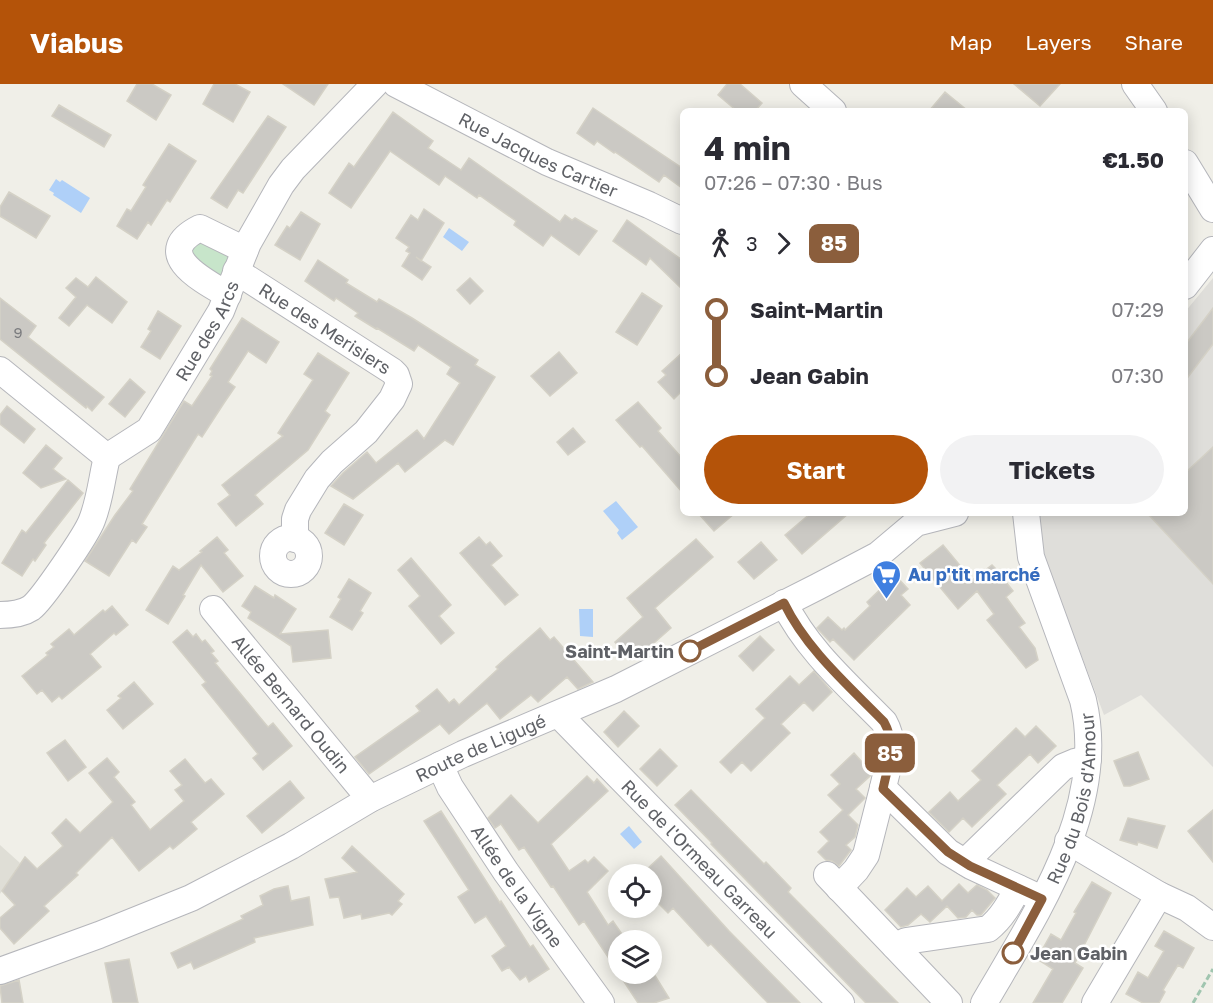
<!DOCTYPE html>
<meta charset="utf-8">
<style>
:root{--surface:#fff;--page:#f2f2f3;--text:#2b2b33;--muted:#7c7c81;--accent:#b45309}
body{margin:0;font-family:"Golos Text",sans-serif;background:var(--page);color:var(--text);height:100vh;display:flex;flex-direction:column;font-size:22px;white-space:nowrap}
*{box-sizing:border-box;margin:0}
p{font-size:20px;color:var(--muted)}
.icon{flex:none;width:33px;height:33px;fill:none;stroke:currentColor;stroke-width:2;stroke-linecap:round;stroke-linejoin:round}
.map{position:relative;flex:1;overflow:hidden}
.side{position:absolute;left:680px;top:24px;width:508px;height:408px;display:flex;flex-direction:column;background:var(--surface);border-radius:9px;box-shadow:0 3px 15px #0003}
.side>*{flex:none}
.badge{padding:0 12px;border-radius:9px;font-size:21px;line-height:39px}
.controls{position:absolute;left:608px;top:780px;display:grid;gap:12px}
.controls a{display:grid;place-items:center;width:54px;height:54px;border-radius:50%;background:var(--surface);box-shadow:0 3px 15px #0003;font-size:30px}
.map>.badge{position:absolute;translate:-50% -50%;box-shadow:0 0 0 3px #fff}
.legs{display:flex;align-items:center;gap:9px;height:66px;padding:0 24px;font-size:20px}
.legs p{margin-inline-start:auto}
.summary{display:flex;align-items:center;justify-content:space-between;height:102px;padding:0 24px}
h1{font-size:33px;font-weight:700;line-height:45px}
.cta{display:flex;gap:12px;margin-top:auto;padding:12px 24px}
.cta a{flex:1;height:69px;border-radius:36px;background:var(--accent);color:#fff;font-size:24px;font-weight:700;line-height:69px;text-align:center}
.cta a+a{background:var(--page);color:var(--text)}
ul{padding:0 24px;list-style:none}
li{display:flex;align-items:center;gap:21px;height:66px;font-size:22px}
li i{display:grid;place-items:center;width:9px;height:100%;margin:0 8px;background:currentColor}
li i::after{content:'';width:15px;height:15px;margin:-8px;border:4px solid;border-radius:50%;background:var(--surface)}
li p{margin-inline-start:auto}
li:first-child i{background:linear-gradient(#0000 50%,currentColor 0)}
li:last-child i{background:linear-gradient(currentColor 50%,#0000 0)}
header{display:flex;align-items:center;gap:36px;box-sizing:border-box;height:84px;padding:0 30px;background:var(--accent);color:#fff}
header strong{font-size:28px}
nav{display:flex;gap:33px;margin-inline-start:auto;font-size:21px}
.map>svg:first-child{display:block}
</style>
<header>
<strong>Viabus</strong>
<nav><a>Map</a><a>Layers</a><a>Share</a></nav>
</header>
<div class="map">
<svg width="1213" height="919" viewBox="0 0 1213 919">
<rect width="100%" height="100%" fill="#f0efe8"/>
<path fill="#dfdeda" d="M1213,194V683L1141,611L1104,631L1042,467L1037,429H1185V228Z"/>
<path fill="#dfded6" d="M0,761L20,779L0,810Z"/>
<path fill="#c7e5ca" d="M194,157L232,166L222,195L187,169Z"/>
<path fill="#afd0f8" d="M56,95L60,98L62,96L90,114L81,129L53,111L54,109L49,106Z
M449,144L469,158L462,167L443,153Z
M616,417L638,443L622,456L617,449L619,446L603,427Z
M579,525H593V553L580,552Z
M629,742L642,758L634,765L620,750Z"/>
<path fill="#cbc9c4" stroke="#d4d1c6" stroke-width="1.5" d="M137,0H152L171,11L156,36L127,17Z
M214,0H235L250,8L233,38L203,20Z
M283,0H328L314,21Z
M727,0H740L762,19L755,27H737L718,11Z
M1014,0H1060L1040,22Z
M945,8L968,27H929Z
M59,21L111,51L104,63L52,32Z
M593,24L682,84V104L664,91L659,98L615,68L614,69L597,57L594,61L577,49Z
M393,28L433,57L428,64L461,86L469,74L560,138L565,131L572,136L575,134L597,147L579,171L551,151L543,162L514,141L516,137L479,111L477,114L445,92L439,101L390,67L351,124L329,109L349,79L354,83Z
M268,32L286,43L243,109L238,106L227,124L211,114Z
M169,60L196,77L170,118L167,116L151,141L148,138L137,155L117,142L127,125L131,127L146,103L143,101Z
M9,108L50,132L36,154L0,132V123Z
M424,125L444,139L421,177L416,173L431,183L422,196L402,182L410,169L406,167L409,163L396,154L411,131L418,136Z
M301,128L320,140L300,176L275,161L287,142L290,144Z
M627,136L682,176V205L650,174L646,181L613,157Z
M318,176L348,196L346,199L377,218L379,215L412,234L478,276L475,281L495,293L453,361L445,356L405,388L398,379L353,415L331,402L343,389L367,368L376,379L417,346L424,355L460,299L447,290L451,283L418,261L414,267L377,244L376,245L355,232L358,229L336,214L334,217L305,197Z
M96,193L127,218L112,239L87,221L69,242L59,234L76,213L66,204L76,194L88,203Z
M470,194L483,207L470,220L457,206Z
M642,209L662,222L637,261L616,248Z
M0,214L36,242L28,253L104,313L92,327L87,322L86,324L0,255Z
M1213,224V260L1185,297V261Z
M158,227L181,242L160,275L141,263L151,247L148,245Z
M242,234L279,258L266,279L248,267L228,298L235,303L224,319L202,353L198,350L142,440L147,443L136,459L132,456L109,492L85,477L115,431L133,407L130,405L184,317L192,322L212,292L210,291L212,287L210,285Z
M559,268L577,289L550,312L531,292Z
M318,269L349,289L325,327L330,331L308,366L255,411L263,420L236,442L218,420L230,411L222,401L283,352L278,349L313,296L304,290Z
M682,269V307L674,315L658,298L666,291L662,287Z
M130,295L145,308L125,333L109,320Z
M638,318L661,344L658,347L682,374V408L642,362L640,363L616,336Z
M7,322L35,345L24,359L0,340V331Z
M573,344L585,358L568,371L557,358Z
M46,361L62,374L53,385L66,395L41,404L23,389Z
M1213,363V500L1147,429H1185V389Z
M68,396L83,409L44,459L46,461L35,477L33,475L22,492L2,479L22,446L26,449Z
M344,420L363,431L344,461L325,449Z
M698,429H735L714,447Z
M811,429H849L802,470L785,451Z
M217,453L228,466L224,469L243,492L223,508L201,481L183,511L185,512L168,540L146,526L173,482L179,486L202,468L200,467Z
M479,453L486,461L490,458L502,472L491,481L518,511L505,521L460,469Z
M696,455L713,473L655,524L671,544L639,572L630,576L615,558L643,533L627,514Z
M761,458L777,476L754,495L738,478Z
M943,461L972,496L992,481L995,484L1013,507L1006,513L1025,539L1019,543L1035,564L1038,576L1026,584L987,536L994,530L977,507L958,525L920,479Z
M411,474L451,521L439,532L454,549L441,560L409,522L420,512L398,486Z
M895,491L908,505L901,511L910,521L854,576L833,555L830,558L817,544L828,533L842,546L844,544L845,546L870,522L867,518Z
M349,495L371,509L360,527L363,529L352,546L330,533L341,515L338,513Z
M255,502L274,514L275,511L296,525L280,550L328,546L331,574L293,578L291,562L248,534L251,528L242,522Z
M112,522L128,541L116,551L114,549L90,570L101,583L62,615L59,612L52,618L42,606L37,610L22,592L48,571L46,569L54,563L51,560L69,545L74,551L103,526L105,528Z
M540,544L550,556L554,553L593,598L578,605L567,593L538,618L531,611L500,635L487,619L449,650L440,640L369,690L355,673L420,627L416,622L437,605L449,619L454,615L459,621L498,585L496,583Z
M187,546L193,553L196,550L202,558L205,556L214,567L211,569L218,577L215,579L268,643L273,639L292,662L263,686L253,674L258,670L202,601L206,598L173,558Z
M760,552L774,566L753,587L739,572Z
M814,587L832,608L813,627L804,618L781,640L790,649L751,687L742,678L731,689L720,678L765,634L756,625L790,592L799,601Z
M134,598L153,620L123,645L107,626L121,614L118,612Z
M624,627L639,642L618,663L604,648Z
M1036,642L1056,662L1038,679L1030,670L997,701L1006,710L972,743L963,734L949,748L929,728L950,708L958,717L981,696L972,687L1016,644L1025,653Z
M65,656L86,683L68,697L47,669Z
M660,665L677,682L657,702L640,685Z
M1138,668L1149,695L1130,702H1124L1114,677Z
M854,669L871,688L870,692L856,705L865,714L848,731L858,741L855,753L846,761L851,766L839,782L832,777L826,776L818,768L829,757L820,748L843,726L828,711L840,700L831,691Z
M107,674L119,688L114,693L135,718L131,721L150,746L184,717L175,706L182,701L170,687L185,675L205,699L211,695L224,710L191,738L197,745L173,765L170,762L139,787L112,753L76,789L78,791L44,822L49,827L14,860L0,844V834L15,821L2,807L25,773L37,785L63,762L52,749L66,735L80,749L113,718L89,689Z
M587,692L594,699L597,695L608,707L551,760L569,787L585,776L588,779L594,773L608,787L587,808L608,841L613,837L626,856H618V888L584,837L579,841L553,802L551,803L524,763L519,766L501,740L495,744L488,734L511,711L538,739Z
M290,697L304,714L262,749L247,732Z
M691,706L764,780L766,778L791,804L788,808L898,919H866L711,760L712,759L675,721Z
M1213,726V778L1188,747Z
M441,727L500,819L501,817L530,863L533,861L549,885L529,898L526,892L520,896L509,883L502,887L492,872L506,862L486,832L475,839L458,813L469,806L424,737Z
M1128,734L1165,742L1157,764L1138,758L1137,761L1120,756Z
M352,762L404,810L398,817L402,820L392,831L389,829L362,835L361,830L344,834L339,813L330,814L325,795L357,788L342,774Z
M661,772L729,847L800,919H768L711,860L708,862L673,824L668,829L651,812V790H647L644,788Z
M1092,798L1111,809L1075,879L1083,884L1062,919H1033L1053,885L1037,875L1051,850L1061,856L1076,829L1074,828Z
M959,800L968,809L977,801L987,806L995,814L981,831H977L972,826L966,833L958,834L947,822L930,838L921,830L908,841L901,843L885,826L907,804L916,813L928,802L942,817Z
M288,802L291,817L309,813L313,841L254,854L255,858L194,885L191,878L178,884L171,869L243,835L241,832L263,821L260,812L274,805Z
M1164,847L1194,864L1183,884L1178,881L1163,906L1165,908L1159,919H1143L1126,910L1138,888L1148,894L1164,867L1155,862Z
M129,875L138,919H113L105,879Z
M619,890H654L669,914L654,919H638Z
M19,896L23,919H2L0,902Z"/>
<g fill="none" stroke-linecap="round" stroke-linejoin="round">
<defs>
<g id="minor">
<path id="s1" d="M396,0L547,78L649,121L682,137"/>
<path d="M803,0L833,27"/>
<path d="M1135,0L1154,27"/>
<path d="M1185,79L1213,125"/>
<path id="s2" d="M236,187L392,287L396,291L399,300L392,315L366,348L332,378L317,395L298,426L295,435V455"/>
<path d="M1185,202L1213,166"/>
<path d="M228,211C202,196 150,169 200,144L245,166"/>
<path id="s3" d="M0,286L107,373L149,346L221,227L248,159L281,101L293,85L375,0"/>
<circle cx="291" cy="472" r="18"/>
<path d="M784,519C807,566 848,601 884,638C897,661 888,680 883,704L948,768L971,782L1042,815"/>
<path id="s4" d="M213,525L370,715"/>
<path d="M0,531C11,531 22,530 31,524C42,516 87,450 92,436C100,416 102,393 107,373"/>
<path id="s5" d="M559,631L841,919"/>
<path id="s6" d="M440,681L450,703L506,788L601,919"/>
<path d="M1068,757L1159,811L1187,824L1213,843"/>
<path d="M965,778L1063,683L1075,678L1088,675"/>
<path d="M827,791L949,919"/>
<path d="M839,804L856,786L866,771L883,704"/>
<path d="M895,862L906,857L988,845C1002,834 1010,819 1018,804"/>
<path id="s7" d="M0,887L99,851L191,814L291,762L370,715L463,670L616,605L817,503L878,471L916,439L955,429"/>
<path id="s8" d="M984,919C1035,831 1109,723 1083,616L1031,473L1026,429"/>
<path d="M1095,919L1159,811"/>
</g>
</defs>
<use href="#minor" stroke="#b5b6bb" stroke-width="28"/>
<path stroke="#a0c5af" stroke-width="3" stroke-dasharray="6 3" stroke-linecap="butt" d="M1193,919L1213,885"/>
<use href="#minor" stroke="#fff" stroke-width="26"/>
</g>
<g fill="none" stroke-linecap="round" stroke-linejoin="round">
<defs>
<path id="line-1" d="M690,567L784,519C807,566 848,601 884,638C897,661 888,680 883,705L948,768L970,782L1042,815L1013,869"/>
</defs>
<use href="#line-1" stroke="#fff" stroke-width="14"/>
<use href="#line-1" stroke="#8b5e3c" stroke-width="9"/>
</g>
<defs>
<symbol id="supermarket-pin" viewBox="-11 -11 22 30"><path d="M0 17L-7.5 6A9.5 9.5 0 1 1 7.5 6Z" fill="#3f7fe0" stroke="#fff"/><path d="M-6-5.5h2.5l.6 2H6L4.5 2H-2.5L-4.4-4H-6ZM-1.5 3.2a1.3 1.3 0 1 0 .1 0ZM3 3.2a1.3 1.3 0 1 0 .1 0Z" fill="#fff"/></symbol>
</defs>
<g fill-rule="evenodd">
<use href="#supermarket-pin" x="870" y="474" width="33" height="45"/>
</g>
<g fill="#fff" stroke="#8b5e3c" stroke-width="3">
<circle cx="690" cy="567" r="10"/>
<circle cx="1013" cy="869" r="10"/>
</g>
<g text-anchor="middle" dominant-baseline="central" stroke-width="5" stroke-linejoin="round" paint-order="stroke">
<g font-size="15" fill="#7a7b7e">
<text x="18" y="248">9</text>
</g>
<g font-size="18" fill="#5f6166" stroke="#fff">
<text stroke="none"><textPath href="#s1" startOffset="159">Rue Jacques Cartier</textPath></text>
<text stroke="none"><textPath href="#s2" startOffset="106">Rue des Merisiers</textPath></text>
<text stroke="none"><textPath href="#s3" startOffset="303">Rue des Arcs</textPath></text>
<text stroke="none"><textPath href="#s4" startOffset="123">Allée Bernard Oudin</textPath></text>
<text stroke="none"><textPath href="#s7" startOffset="531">Route de Ligugé</textPath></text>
<text stroke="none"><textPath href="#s8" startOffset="226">Rue du Bois d'Amour</textPath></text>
<text stroke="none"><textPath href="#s5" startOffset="201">Rue de l'Ormeau Garreau</textPath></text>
<text stroke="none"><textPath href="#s6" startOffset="144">Allée de la Vigne</textPath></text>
</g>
<g font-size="18" font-weight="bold" fill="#366cbe" stroke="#fff" text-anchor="start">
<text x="908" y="490">Au p'tit marché</text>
</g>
<g font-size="18" font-weight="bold" fill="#5f6166" stroke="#fff" text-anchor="end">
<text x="674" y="567">Saint-Martin</text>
<text x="1030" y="869" text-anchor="start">Jean Gabin</text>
</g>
</g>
</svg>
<div class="controls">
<a><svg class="icon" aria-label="locate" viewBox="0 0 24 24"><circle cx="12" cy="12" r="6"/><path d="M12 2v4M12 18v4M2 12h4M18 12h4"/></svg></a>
<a><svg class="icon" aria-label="layers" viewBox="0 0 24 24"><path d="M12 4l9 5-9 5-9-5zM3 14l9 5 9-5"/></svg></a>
</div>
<b class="badge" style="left:890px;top:669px;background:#8b5e3c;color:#fff">85</b>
<section class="side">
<div class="summary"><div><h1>4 min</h1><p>07:26 – 07:30 · Bus</p></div><b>€1.50</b></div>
<div class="legs"><svg class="icon" aria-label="walk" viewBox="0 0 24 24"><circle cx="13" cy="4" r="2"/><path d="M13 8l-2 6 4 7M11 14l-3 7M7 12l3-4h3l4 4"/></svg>3<svg class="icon" aria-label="forward" viewBox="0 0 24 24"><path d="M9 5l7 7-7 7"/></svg><b class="badge" style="background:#8b5e3c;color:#fff">85</b></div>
<ul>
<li><i style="color:#8b5e3c"></i><b>Saint-Martin</b><p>07:29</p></li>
<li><i style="color:#8b5e3c"></i><b>Jean Gabin</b><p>07:30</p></li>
</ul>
<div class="cta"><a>Start</a><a>Tickets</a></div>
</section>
</div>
